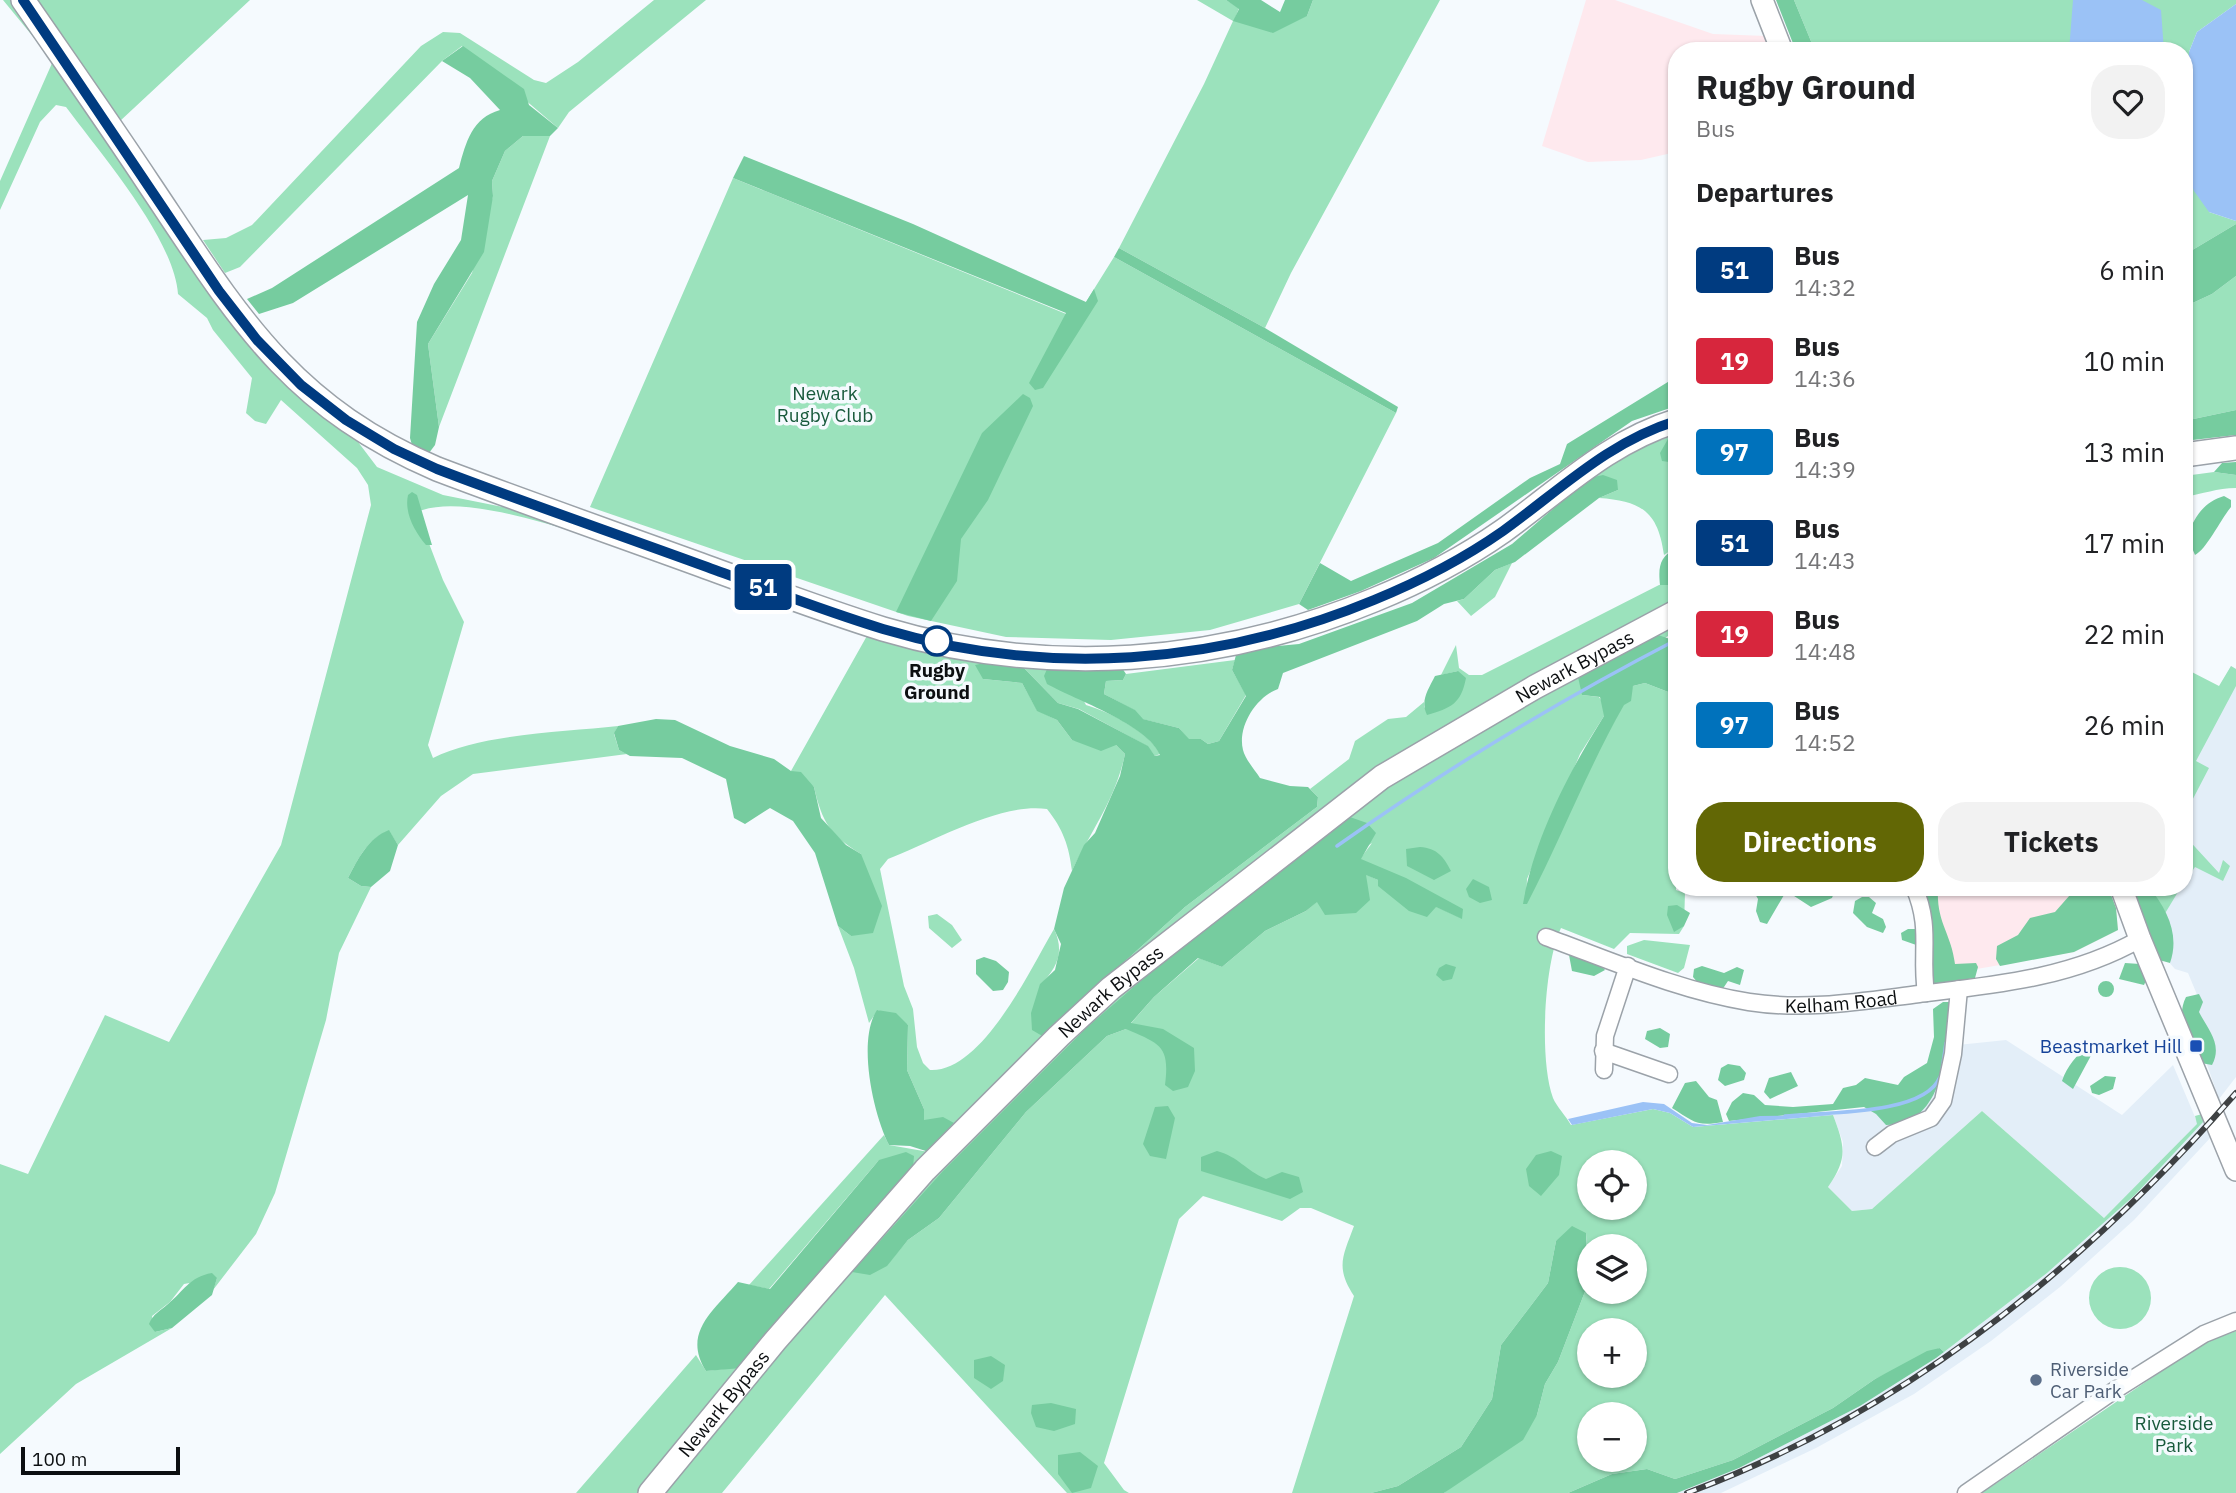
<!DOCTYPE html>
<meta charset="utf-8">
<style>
:root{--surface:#fff;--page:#f2f2f2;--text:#202124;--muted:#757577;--accent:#626705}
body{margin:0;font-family:"IBM Plex Sans",sans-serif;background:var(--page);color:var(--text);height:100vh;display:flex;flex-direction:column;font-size:26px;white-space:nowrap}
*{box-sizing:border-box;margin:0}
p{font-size:23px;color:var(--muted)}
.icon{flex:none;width:38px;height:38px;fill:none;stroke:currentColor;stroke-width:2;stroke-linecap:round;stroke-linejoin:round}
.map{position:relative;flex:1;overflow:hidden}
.details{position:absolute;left:1668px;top:42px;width:525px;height:854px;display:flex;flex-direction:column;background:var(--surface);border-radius:28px;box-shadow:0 2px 5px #0004}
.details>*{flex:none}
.badge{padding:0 14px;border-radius:5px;font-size:24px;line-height:46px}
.buttons{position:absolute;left:1577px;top:1150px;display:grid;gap:14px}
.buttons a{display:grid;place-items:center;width:70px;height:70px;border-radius:50%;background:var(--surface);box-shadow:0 2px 5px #0004;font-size:35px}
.scale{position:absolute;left:21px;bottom:18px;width:159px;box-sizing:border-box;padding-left:7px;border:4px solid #0c0f11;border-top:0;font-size:19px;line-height:24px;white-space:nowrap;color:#0c0f11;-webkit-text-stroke:5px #f5fafe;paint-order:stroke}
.map>.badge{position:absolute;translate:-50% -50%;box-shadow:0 0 0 4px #fff}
h2{padding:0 28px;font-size:26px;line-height:63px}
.round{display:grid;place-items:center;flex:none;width:74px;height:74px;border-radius:28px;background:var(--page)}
.headline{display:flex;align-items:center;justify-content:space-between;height:119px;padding:0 28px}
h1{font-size:33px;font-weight:800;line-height:52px}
.button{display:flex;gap:14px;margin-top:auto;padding:14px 28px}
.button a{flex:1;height:80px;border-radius:28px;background:var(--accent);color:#fff;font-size:28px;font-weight:800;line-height:80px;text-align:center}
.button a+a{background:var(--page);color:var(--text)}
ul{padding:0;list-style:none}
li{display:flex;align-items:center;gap:21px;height:91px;padding:0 28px}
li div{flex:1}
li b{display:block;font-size:26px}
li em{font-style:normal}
li .badge{min-width:77px;font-weight:700;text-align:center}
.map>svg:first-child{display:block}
</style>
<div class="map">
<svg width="2236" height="1493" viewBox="0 0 2236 1493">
<rect width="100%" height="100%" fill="#f5fafe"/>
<path fill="#e3eef8" d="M2231,666L2236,669V1077L2219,1099L2189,1013L2198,997L2188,973L2175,969L2166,959L2137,887H2184V751Z
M2006,1040L2122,1115L2173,1065L2198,1124L2104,1218L1982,1111L1872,1209L1852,1211L1828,1187L1842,1166L1843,1142L1833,1115L1880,1107L1948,1046Z
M2205,1120L2212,1136L2134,1220L2060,1287L1991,1341L1914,1394L1816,1448L1721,1493H1677L1739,1468L1860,1406L1936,1358L2047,1273L2135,1195Z"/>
<path fill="#fee9ee" d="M1586,0H1615L1713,34L1767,36L1772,51H1676V152L1641,160L1588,162L1542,146Z
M1922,887H2108L2116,908L2118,930L2074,952L1937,976L1934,926Z"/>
<path fill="#9be2bc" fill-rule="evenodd" d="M3,0H250L105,135L283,377L355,438L377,467L443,495L503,507L628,549C577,534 466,491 417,512L443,580L464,622L428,745L433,758C480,734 564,732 618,726L614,734L619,750L627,754L473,774L441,796L398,845L389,831C368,838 358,859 348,878L361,886L371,887L339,953L326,1020L275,1193L256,1234L213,1290L217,1278L184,1284L170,1302L152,1316L155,1332L172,1328L76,1384L0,1454V1164L28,1174L105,1015L169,1042L281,845L371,505L368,485L357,468L281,400L266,424L255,421L246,413L252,378L213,330L207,318L178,294C174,238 100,153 66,107L56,105L40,122L0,210V181L53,61Z
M654,0H706L569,112L558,128L462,46L442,61L240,267L225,273L203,240L226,238L252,225L421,46L443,32L460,33L534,80L546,83L578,62Z
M1197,0H1226L1239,8L1234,21L1307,16L1313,0H1440L1291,273L1265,328L1119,248L1204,84L1233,21Z
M1794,0H2236V4L2197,32L2189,52L2209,212L2236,221V224L2184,255V51H1815Z
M523,136H550L439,427L428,344L472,273L493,196L492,181L505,151Z
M733,178L1076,318L1114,257L1396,413L1299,604L1210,630L1111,640L1006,637L908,616L590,507Z
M2236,276V410L2184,421V307L2212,294Z
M1676,435L1668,440L1669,463H1676V547L1664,555C1658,511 1641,501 1599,498L1618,490L1589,478L1626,451Z
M2214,472L2236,475V488C2217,488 2203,494 2184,497V476Z
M1512,563L1495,597L1471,616L1457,601L1464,599L1495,570Z
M1672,583L1676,585V641L1668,636L1582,695L1599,697L1604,704V716L1580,754L1527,879L1526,904L1599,750L1633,686L1645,683L1676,695V890L1685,893L1684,926L1679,934L1630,933L1614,949L1561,928C1544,964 1539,1060 1553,1098C1557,1107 1566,1116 1571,1125L1653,1109L1670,1113L1693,1127L1833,1115C1845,1147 1848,1158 1828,1187L1852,1211L1872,1209L1982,1111L2104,1218L2197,1124L2195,1116L2202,1114L2205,1120L2135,1195L2047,1273L1944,1352L1940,1348L1875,1379L1833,1408L1733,1460L1675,1479L1647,1469L1612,1474L1568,1493H1444L1537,1415L1545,1384L1558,1362L1589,1281V1292H1634V1246H1589V1269L1586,1233L1556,1241L1548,1283L1501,1345L1492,1399L1461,1447L1398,1486L1371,1493H1292L1354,1296C1335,1267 1343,1256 1354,1226L1311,1208H1300L1282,1221L1203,1196L1179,1219L1104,1463L1124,1490L1129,1493H1067L885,1295L722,1493H576L696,1355L706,1371L742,1367L879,1160L769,1289L749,1285L884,1135L889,1145L929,1152L953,1124L924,1120V1109L907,1070L908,1025L878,1010L869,1023L854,968L838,926L851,936L861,854C830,835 822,822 814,787L791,771L868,634L933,655L940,653L1066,667L1086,705C1110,712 1149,732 1160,754L1155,756L1147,746L1079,709L1058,703L1024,668L983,679L1022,683L1037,710L1057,720L1072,740L1116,745L1125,754C1115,801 1091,830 1072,871C1069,846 1063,829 1047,809C1001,802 932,842 888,859L880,869L904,986L913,1009L917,1047L923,1063L930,1070C982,1073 1031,968 1054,929C1065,952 1057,968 1040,985L1116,976L1123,963L1185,907L1317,807L1318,797L1310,789L1349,759L1355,741L1388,719L1406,717L1424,702V708L1458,671L1441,675L1456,645L1459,668L1469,675H1482L1659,585ZM1372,843L1360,859L1461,918L1354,869L1306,911L1265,931L1222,967L1199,958L1154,997L1126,1029L1107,1036L1026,1112L939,1218L908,1240L886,1266L1017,1098L1085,1029ZM1589,1162H1634V1208H1589ZM1589,1330H1634V1376H1589ZM1589,1414H1634V1460H1589Z
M1235,660L1232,670L1246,695L1219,741L1208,744L1201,739L1189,740L1179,728L1142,719L1134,710L1104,694L1106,681L1123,680L1126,674Z
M2231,666L2236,669V686L2196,761L2209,768L2184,816V668L2219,686Z
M2184,835L2219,873L2223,860L2230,866L2223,881L2195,867L2184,883Z
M2137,887H2181L2158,925Z
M937,914L952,925L962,940L952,948L929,928L928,916Z
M1644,940L1690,945L1684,968L1678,973L1627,954V946Z
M2089 1298a31 31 0 1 1 62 0a31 31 0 1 1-62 0Z
M2236,1331V1493H1982L2203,1343Z"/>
<path fill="#76cc9f" d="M1226,0H1261L1280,12L1285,0H1313L1307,16L1273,33L1233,21L1239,9Z
M1776,0H1794L1815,51H1796Z
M463,46L524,89L529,105L558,128L550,136H523L505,151L492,181L493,196L484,252L428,344L439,427L435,445L429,453L412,445L410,438L417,322L434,284L461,240L468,195L293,303L259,314L247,299L272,288L459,168C466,142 472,118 500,110L470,78L442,61Z
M744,156L913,224L1086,302L1094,289L1098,301L1043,388L1035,390L1029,383L1066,313L733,178Z
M2236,224V276L2212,294L2184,307V255Z
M1119,248L1265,328L1398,407L1396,413L1114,257Z
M1676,377V406L1632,421L1434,558L1361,591L1308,610L1299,604L1320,563L1351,581L1438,543L1530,478L1560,464L1567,444Z
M1023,394L1030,398L1033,406L988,500L961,539L957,581L931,621L896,612L982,433Z
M2236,410V435L2184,441V421Z
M1676,437V463L1662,461L1660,453L1668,439Z
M2236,462V475L2214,472L2222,463Z
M1603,475L1617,480L1618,490L1599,498L1515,562L1495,570L1464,599L1444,604L1417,621L1283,673L1278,689C1257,696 1237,726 1243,750C1245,759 1255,770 1260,778L1290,786L1308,787L1318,797L1317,807L1185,907L1123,963L1116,976L1044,1037L1032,1030L1031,1013L1040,984L1055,970L1061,944L1054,929L1064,888L1084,845L1095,833L1120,776L1125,754L1116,745L1101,751L1072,740L1057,720L1037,711L1022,683L983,679L975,665L989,662L1024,668L1058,703L1078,709L1148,746L1155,756L1160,755C1148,725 1076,700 1047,684L1044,676L1047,669L1122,668L1126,674L1123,680L1106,681L1104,694L1135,710L1143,719L1179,728L1189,739H1201L1208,744L1219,741L1246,696L1232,670L1236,655L1255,648L1299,644L1412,603L1512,544L1589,478Z
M412,492L417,495L432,545H426C415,532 404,513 408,495Z
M2224,496L2231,500V507C2221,519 2206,550 2195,555L2187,536C2195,516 2204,502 2224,496Z
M1676,547V585H1660C1658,565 1660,558 1676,547Z
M1658,635L1676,641V695L1645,683L1633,686L1631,701L1624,705C1587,770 1561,839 1527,904H1523C1534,838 1569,772 1604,716L1600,697L1582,695L1578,677Z
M1458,671L1466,678C1461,704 1451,708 1427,715C1420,701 1428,690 1435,676Z
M656,719L675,720L730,746L774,759L791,771L801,772L814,787L821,818L846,845L861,854L882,906L873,933L851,936L838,926L815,853L793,821L770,808L745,824L734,818L726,779L682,758L630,756L619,750L614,733L618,726Z
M1347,816L1367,823L1376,833L1361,859L1406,878L1463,909L1462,919L1436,907L1427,917L1409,911L1378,886V880L1366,875L1370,900L1356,913L1325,915L1317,902L1306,911L1265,931L1222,967L1198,958L1154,997L1131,1023L1163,1029L1194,1048L1195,1071L1188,1087L1173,1091L1165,1085C1170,1045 1160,1044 1126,1029L1107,1036L1026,1112L939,1218L908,1240L887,1266L870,1275L852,1272L943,1171L1085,1029L1181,946Z
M389,830L398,845L390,871L371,887L361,886L348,878C358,859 368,838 389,830Z
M1420,847C1437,848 1444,857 1451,871L1434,880L1407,866L1406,849Z
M1473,879L1489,887L1492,900L1480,903L1469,897L1466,889Z
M1756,887H1870L1871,889L1869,893L1835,890L1832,898L1811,907L1791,894L1784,895L1767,924L1760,922L1756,911L1758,899L1754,892Z
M1919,887H1938C1936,923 1951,932 1955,964L1976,963L1978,967L1975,978L1936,984L1926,979L1932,927Z
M2077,887H2108L2116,908L2118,930L2074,952L2000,966L1996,959L1997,946L2018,935L2030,918L2055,912Z
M2125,887H2149C2167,909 2180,935 2170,963L2152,958Z
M1862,897H1869L1876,903L1872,913L1883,919L1886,927L1883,933L1867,927L1853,913L1855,901Z
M1677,905L1690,913L1684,926L1674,932L1667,915L1668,906Z
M1908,929H1917L1919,946L1902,940L1901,933Z
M1579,954L1599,963L1605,970L1594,976L1572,971L1569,955Z
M984,957L996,961L1009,972L1008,982L1003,990L993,991L976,974V960Z
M2125,963L2140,964L2149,974L2144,985L2119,979Z
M1446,964L1456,967L1452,979L1443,981L1436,975L1439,968Z
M1702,966L1724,973L1737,967L1744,970L1740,985L1728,981L1722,990L1698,983L1693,977L1694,969Z
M2098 989a8 8 0 1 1 16 0a8 8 0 1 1-16 0Z
M2199,994L2203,1002L2199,1012C2208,1030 2223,1044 2212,1065L2201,1063C2191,1042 2174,1021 2186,997Z
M1943,1002H1952C1947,1046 1946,1125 1886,1125L1876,1114L1864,1107L1729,1121L1726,1114L1732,1102L1743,1093L1754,1095L1765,1105L1793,1107L1833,1104L1843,1088L1856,1085L1865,1078L1898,1085L1904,1077L1927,1063L1934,1037L1933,1009Z
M877,1010L896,1013L908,1025L907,1070L924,1109V1120L943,1117L954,1123L929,1152L910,1146L889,1145C873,1113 857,1040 877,1010Z
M1660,1028L1670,1034L1668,1047L1660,1048L1645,1039L1647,1031Z
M2088,1046L2094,1050L2073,1089L2062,1081C2067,1066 2077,1055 2088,1046Z
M1728,1064L1740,1066L1746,1073L1744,1080L1725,1086L1718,1080L1721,1068Z
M1791,1072L1798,1086L1770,1099L1764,1092L1769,1078Z
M2105,1076L2116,1077L2113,1089L2099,1095L2092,1093L2090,1086Z
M1696,1081L1709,1097L1717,1100L1723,1122C1696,1127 1693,1121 1672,1108L1685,1083Z
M1168,1106L1175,1118L1166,1159L1150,1156L1143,1144L1155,1107Z
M1217,1151C1239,1157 1245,1170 1266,1179L1282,1172L1299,1177L1303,1192L1290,1199L1201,1171V1157Z
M1551,1151L1562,1156L1559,1175L1541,1196L1529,1186L1526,1169L1536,1155Z
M906,1152L914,1156L913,1168L742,1368L706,1371C682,1333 713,1311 738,1282L770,1289L879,1160Z
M1572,1226L1586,1233L1589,1281L1558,1362L1545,1384L1537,1415L1523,1440L1444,1493H1371L1398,1486L1461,1447L1492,1399L1501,1345L1548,1283L1556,1241Z
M212,1273L217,1278L212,1295L172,1328L155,1332L149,1324C153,1314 160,1311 168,1304C184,1291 189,1277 212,1273Z
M1940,1348L1944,1352L1936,1358L1860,1406L1739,1468L1677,1493H1568L1612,1474L1647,1469L1675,1479L1733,1460L1833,1408L1875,1379L1927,1351Z
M991,1356L1005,1365L1003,1381L991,1389L974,1378V1360Z
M1051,1403L1076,1409L1075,1424L1054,1431L1036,1427L1031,1413L1032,1405Z
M1080,1452L1098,1466L1091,1488L1072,1493L1058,1474V1455Z"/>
<path fill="#9bc2f6" d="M2073,0H2142L2161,10L2164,51H2069Z
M2236,4V221L2209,212L2194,191L2184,167L2189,52L2197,32Z
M1643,1102L1664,1104L1692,1123L1707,1125L1760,1116L1833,1115L1693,1127L1670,1113L1653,1109L1572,1125L1568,1119Z"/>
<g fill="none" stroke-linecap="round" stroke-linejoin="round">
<path stroke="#9bc2f6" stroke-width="3.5" d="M1337,846C1446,769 1558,701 1676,640
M1942,1070L1946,1043
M1785,1116C1822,1112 1924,1116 1940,1077"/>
<defs>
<g id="minor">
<path d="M1914,887C1932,928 1920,953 1926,993"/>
<path id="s1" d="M1546,937C1612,961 1680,991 1749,1002C1806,1011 1863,1001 1919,994C1995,985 2072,978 2140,939"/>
<path d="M1603,1051L1669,1074"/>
<path d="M1604,1070L1605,1036L1628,966"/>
<path d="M1875,1147L1892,1134L1931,1118L1943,1101L1953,1054L1959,989"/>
<path d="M1966,1493L2112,1392L2204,1334L2236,1321"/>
</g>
<path id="major" d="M1762,0L1782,51
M2121,887L2140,939L2236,1170"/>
<g id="highway">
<path d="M23,0C65,61 108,122 149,184C235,312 287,405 437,469C524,502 613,533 701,565C761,587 822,610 883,629C1047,678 1217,665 1374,600C1418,582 1463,559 1503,531C1560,490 1608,442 1676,421"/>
<path d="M2184,455L2236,448"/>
<path id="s2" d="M650,1493L775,1341L925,1170L1059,1036L1111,988L1382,777L1535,687L1676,612"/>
</g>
</defs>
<use href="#minor" stroke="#9ba2a9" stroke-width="19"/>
<use href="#major" stroke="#9ba2a9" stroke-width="24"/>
<use href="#highway" stroke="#9ba2a9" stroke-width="26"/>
<use href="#minor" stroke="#fff" stroke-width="16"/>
<use href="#major" stroke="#fff" stroke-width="21"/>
<use href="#highway" stroke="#fff" stroke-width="23"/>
<defs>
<path id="rail" d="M1687,1493C1903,1413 2086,1265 2236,1093"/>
</defs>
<use href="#rail" stroke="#3e4143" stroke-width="6"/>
<use href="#rail" stroke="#f5fafe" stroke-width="3.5" stroke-dasharray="10" stroke-linecap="butt"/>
</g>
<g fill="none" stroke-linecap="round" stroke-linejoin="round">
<defs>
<path id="line" d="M23,0L219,291L257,340L301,385L346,420L394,449L437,469C526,503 617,534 707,567C765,588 824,611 883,629C1047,678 1217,665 1374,600C1418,582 1463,559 1503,531C1560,490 1608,442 1676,421"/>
</defs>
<use href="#line" stroke="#fff" stroke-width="16"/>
<use href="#line" stroke="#003b80" stroke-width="10"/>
</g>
<circle fill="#fff" stroke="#003b80" stroke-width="3.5" cx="937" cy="641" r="14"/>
<rect fill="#1a4fb4" stroke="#f5fafe" stroke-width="2.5" x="2189" y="1039" width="14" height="14" rx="3.5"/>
<circle fill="#5c6f8a" stroke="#f5fafe" stroke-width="2.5" cx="2036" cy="1380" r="7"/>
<g text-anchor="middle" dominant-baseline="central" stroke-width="7" stroke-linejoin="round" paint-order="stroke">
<g font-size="19" fill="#185a3c" stroke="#f5fafe">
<text x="825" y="393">Newark<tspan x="825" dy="22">Rugby Club</tspan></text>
<text x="2174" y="1423">Riverside<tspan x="2174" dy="22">Park</tspan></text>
</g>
<g font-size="19" fill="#0c0f11" stroke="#f5fafe">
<text stroke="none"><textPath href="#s2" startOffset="1250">Newark Bypass</textPath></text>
<text stroke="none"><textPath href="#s2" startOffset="682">Newark Bypass</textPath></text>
<text stroke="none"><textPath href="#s1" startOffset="306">Kelham Road</textPath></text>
<text stroke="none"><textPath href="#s2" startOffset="116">Newark Bypass</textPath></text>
</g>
<g font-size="19" font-weight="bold" fill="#0c0f11" stroke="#f5fafe">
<text x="937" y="670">Rugby<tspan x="937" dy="22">Ground</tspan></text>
</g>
<g font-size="19" fill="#164399" stroke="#f5fafe" text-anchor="end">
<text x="2182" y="1046">Beastmarket Hill</text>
</g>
<g font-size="19" fill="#4e5e75" stroke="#f5fafe" text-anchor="start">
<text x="2050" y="1369">Riverside<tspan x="2050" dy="22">Car Park</tspan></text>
</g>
</g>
</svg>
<div class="buttons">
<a><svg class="icon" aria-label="locate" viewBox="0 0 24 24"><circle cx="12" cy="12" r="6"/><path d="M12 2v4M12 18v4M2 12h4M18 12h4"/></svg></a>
<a><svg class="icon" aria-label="layers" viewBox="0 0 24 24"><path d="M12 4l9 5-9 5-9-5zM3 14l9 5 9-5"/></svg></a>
<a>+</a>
<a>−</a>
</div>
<div class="scale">100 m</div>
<b class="badge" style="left:763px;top:587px;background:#003b80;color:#fff">51</b>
<section class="details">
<div class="headline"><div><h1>Rugby Ground</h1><p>Bus</p></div><a class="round"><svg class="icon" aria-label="heart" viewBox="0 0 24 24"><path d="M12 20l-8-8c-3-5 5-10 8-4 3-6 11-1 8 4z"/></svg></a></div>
<h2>Departures</h2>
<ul>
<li><span class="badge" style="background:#003b80;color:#fff">51</span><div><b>Bus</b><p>14:32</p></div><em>6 min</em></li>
<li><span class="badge" style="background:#d7263d;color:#fff">19</span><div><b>Bus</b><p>14:36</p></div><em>10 min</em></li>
<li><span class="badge" style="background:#0072bc;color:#fff">97</span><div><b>Bus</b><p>14:39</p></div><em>13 min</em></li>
<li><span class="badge" style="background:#003b80;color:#fff">51</span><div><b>Bus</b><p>14:43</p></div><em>17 min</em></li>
<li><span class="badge" style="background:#d7263d;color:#fff">19</span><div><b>Bus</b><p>14:48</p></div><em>22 min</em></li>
<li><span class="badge" style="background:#0072bc;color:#fff">97</span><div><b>Bus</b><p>14:52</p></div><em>26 min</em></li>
</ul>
<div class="button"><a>Directions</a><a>Tickets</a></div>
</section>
</div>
